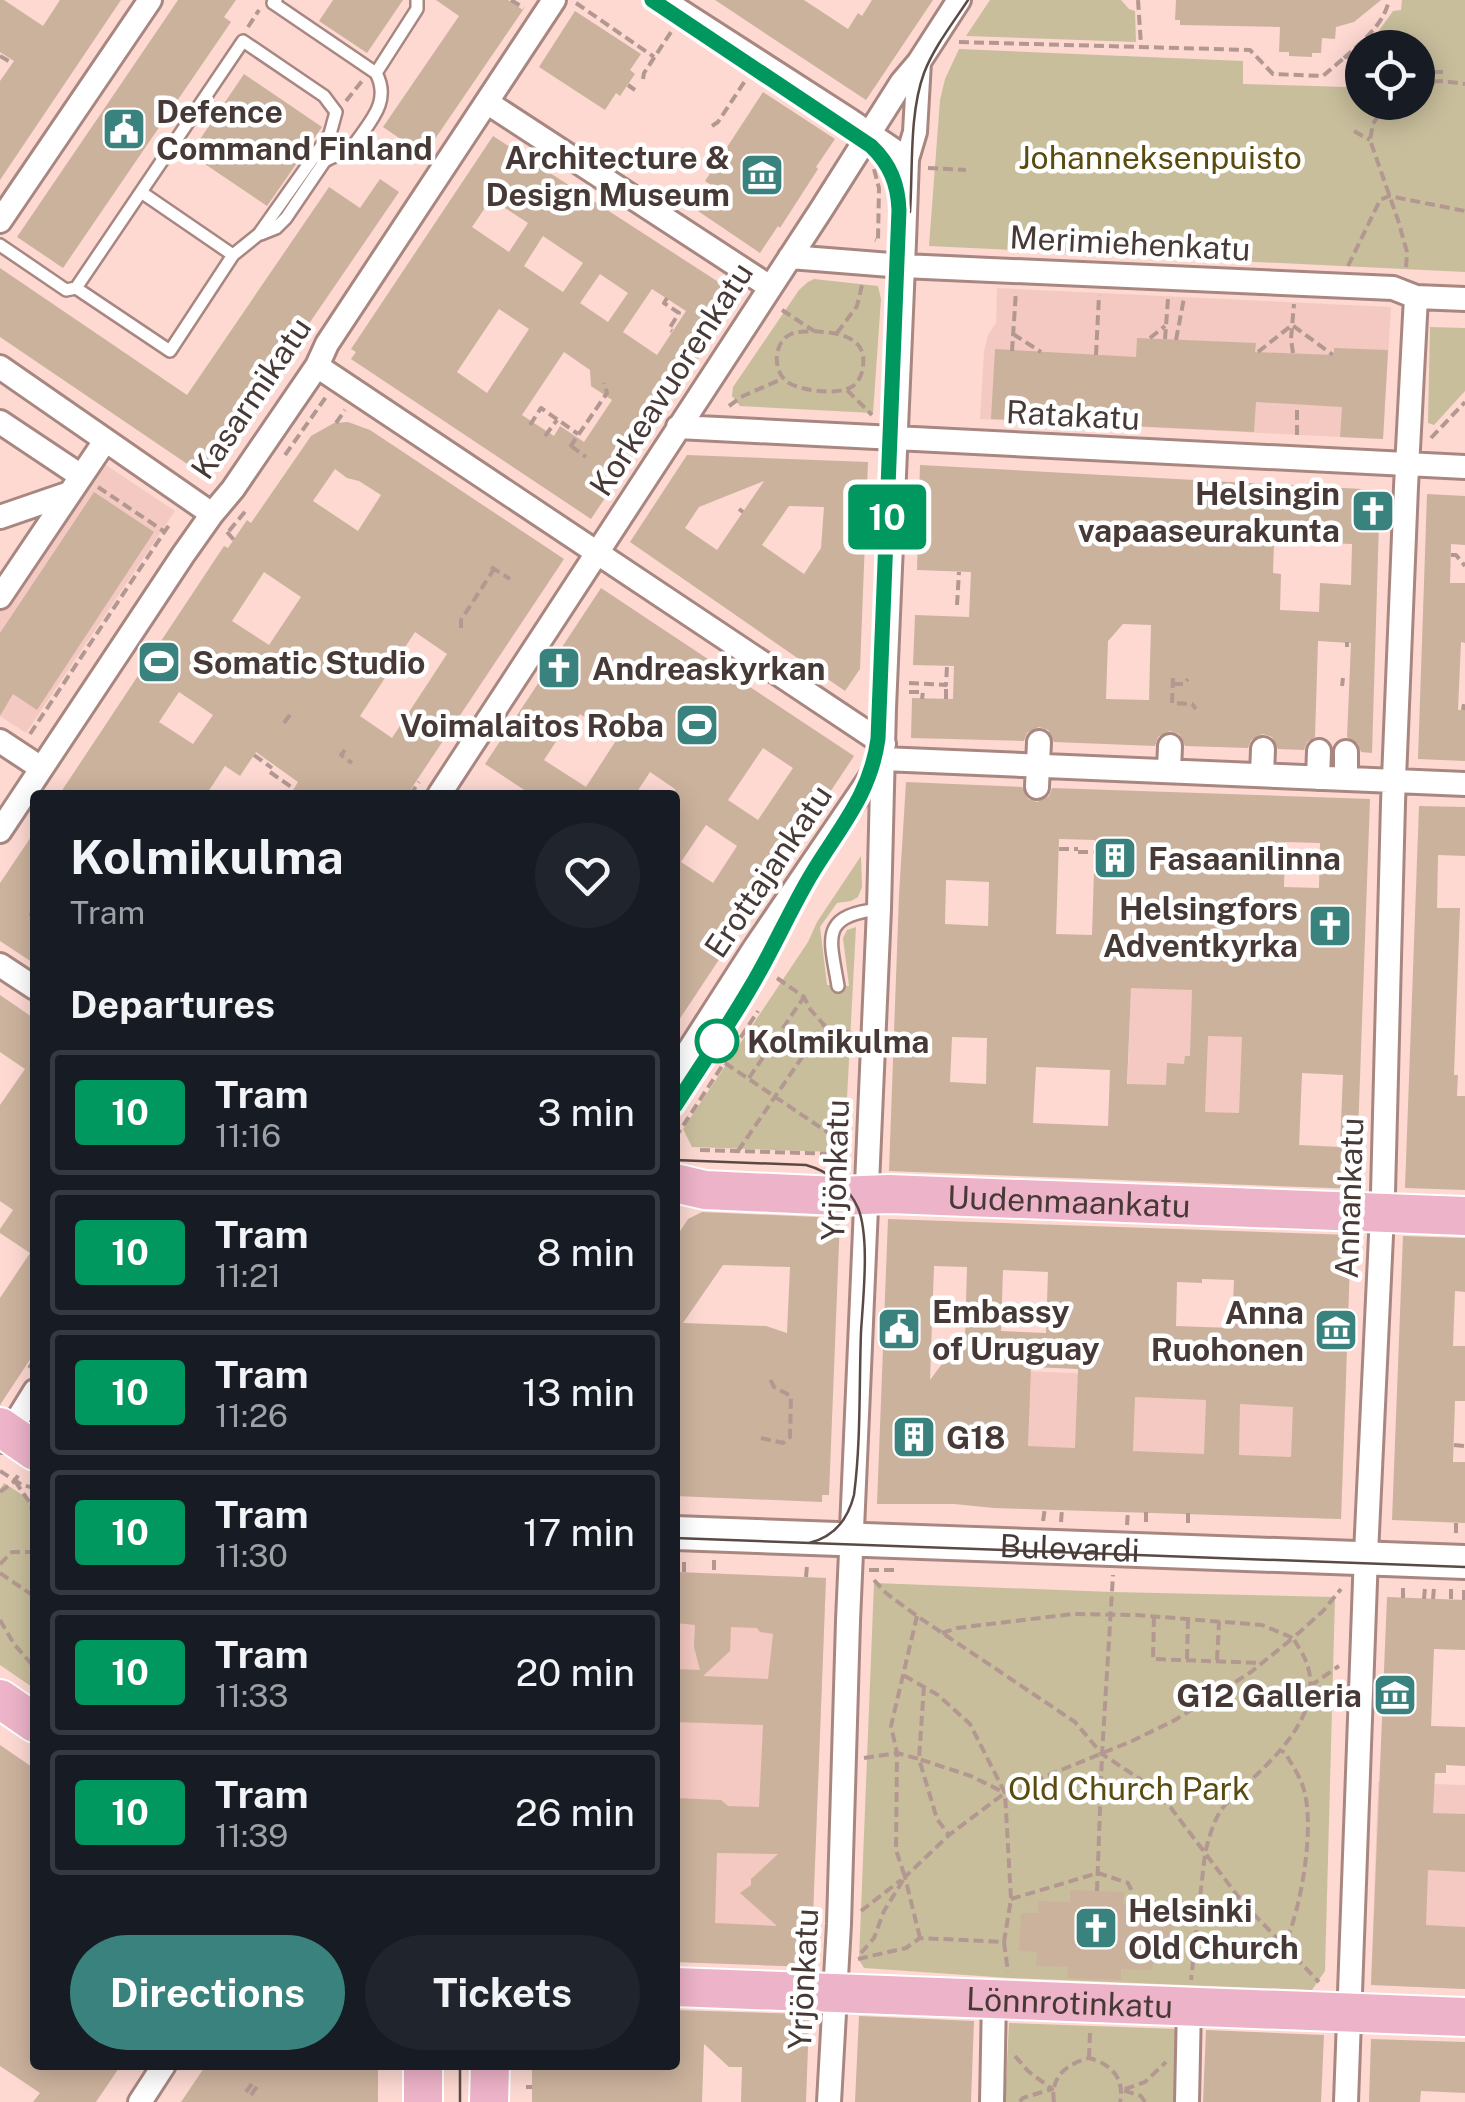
<!DOCTYPE html>
<meta charset="utf-8">
<style>
:root{--surface:#171b24;--page:#20242c;--text:#f1f3f6;--muted:#9ea1a6;--line:#363941;--accent:#3a827d}
body{margin:0;font-family:"Public Sans",sans-serif;background:var(--page);color:var(--text);height:100vh;display:flex;flex-direction:column;font-size:38px;white-space:nowrap}
*{box-sizing:border-box;margin:0}
p{font-size:32px;color:var(--muted)}
.icon{flex:none;width:55px;height:55px;fill:none;stroke:currentColor;stroke-width:2;stroke-linecap:round;stroke-linejoin:round}
.map{position:relative;flex:1;overflow:hidden}
.details{position:absolute;left:30px;top:790px;width:650px;height:1280px;display:flex;flex-direction:column;background:var(--surface);border-radius:10px;box-shadow:0 5px 25px #0003}
.details>*{flex:none}
.badge{padding:0 20px;border-radius:8px;font-size:35px;line-height:65px}
.fabs{position:absolute;left:1345px;top:30px;display:grid;gap:20px}
.fabs a{display:grid;place-items:center;width:90px;height:90px;border-radius:50%;background:var(--surface);box-shadow:0 5px 25px #0003;font-size:50px}
.map>.badge{position:absolute;translate:-50% -50%;box-shadow:0 0 0 5px #fff}
h2{padding:0 40px;font-size:38px;line-height:90px}
.round{display:grid;place-items:center;flex:none;width:105px;height:105px;border-radius:52px;background:var(--page)}
.headline{display:flex;align-items:center;justify-content:space-between;height:170px;padding:0 40px}
h1{font-size:48px;font-weight:700;line-height:75px}
.action{display:flex;gap:20px;margin-top:auto;padding:20px 40px}
.action a{flex:1;height:115px;border-radius:60px;background:var(--accent);color:#fff;font-size:40px;font-weight:700;line-height:115px;text-align:center}
.action a+a{background:var(--page);color:var(--text)}
ul{padding:0;list-style:none}
li{display:flex;align-items:center;gap:30px;height:125px;margin:0 20px 15px;padding:0 20px;border:5px solid var(--line);border-radius:10px}
li div{flex:1}
li b{display:block;font-size:38px}
li em{font-style:normal}
li .badge{min-width:110px;font-weight:700;text-align:center}
.map>svg:first-child{display:block}
</style>
<div class="map">
<svg width="1465" height="2102" viewBox="0 0 1465 2102">
<rect width="100%" height="100%" fill="#fdd9d2"/>
<path fill="#f4c9c1" d="M997,288L1391,307L1383,439L980,419L984,351L988,335L996,323Z
M94,457L175,511L26,733L0,716V597Z
M1131,987L1247,992L1303,1034L1298,1187L1124,1180Z
M999,1370L1346,1384L1341,1519L1045,1508Z
M675,1572L826,1578L811,1967L675,1962Z
M1378,1782L1465,1785V1989L1371,1985Z"/>
<path fill="#c8be9c" d="M990,0H1121L1129,9L1135,11L1136,42L966,36Z
M1402,0H1465V272L929,246L940,100L945,79L959,49L1243,61V84L1347,87L1349,66H1362V102H1418V48L1370,47L1373,39L1393,11L1401,10Z
M814,279L878,286L881,299L873,413L740,406L732,396L733,387L799,290L808,282Z
M1430,327L1465,328V391L1434,425L1428,423Z
M861,856L862,887L858,897L851,901L837,903L820,927L827,985L849,986L843,938L847,930L856,927L845,1136L834,1152L692,1147L683,1129L808,942L817,922Z
M4,1483L35,1503V1689L0,1665V1489Z
M874,1583L1112,1592L1335,1597L1325,1971L1312,1990L1009,1978L864,1968L859,1960Z
M1009,2023L1178,2029L1175,2102H1005Z"/>
<path fill="#cbb29d" fill-rule="evenodd" d="M0,0H4L43,26L60,0H121L0,180V81L14,61L0,52Z
M178,0H236L224,17L231,22L63,268L17,237Z
M333,0H403L367,53L319,21Z
M436,0H508L523,10L424,155L383,127L459,16Z
M715,0H804L848,29L858,13L862,16L872,0H933L866,100Z
M1176,0H1381L1354,22L1336,27L1335,39L1322,38L1321,53H1312V57L1289,56V52H1279L1280,27L1180,25V20H1175Z
M575,11L641,54L630,70L635,74L620,96L616,93L605,110L539,67Z
M244,74L322,127L267,206L190,154Z
M763,92L835,139L816,167L818,169L780,228L778,226L760,253L698,211L714,187L705,181Z
M493,136L740,296L591,519L351,359L356,352L351,349ZM491,199L528,223L509,252L472,227ZM543,236L583,263L563,292L524,266ZM600,274L628,293L608,322L580,303ZM652,289L686,311L657,355L623,332ZM499,309L529,329L487,393L457,372ZM564,352L590,370L591,386L612,400L584,442L560,426L554,436L522,415Z
M380,179L399,192L205,476L0,337V268L187,395L329,187L360,208Z
M1137,338L1256,343L1255,352L1334,355V348L1388,350L1383,439L1340,437L1342,407L1256,402L1254,432L991,419L995,349L1136,357Z
M348,422L370,430L564,559L407,795H290L298,782L256,752L240,776L225,766L206,795H59L224,546L228,548L247,520L251,523L311,436L334,423ZM335,469L347,478L359,481L381,495L358,531L313,501ZM264,572L301,597L269,645L232,621ZM415,632L447,654L392,738L360,716ZM179,692L213,715L193,744L159,722Z
M687,455L868,462L860,669L845,691L630,542ZM764,481L717,550L685,528L699,507ZM789,506L824,507L821,548L804,574L762,545Z
M920,465L1380,490L1372,753L1361,752L1358,744L1347,737L1351,643L1318,641L1315,737L1307,742L1304,750L1278,749L1272,737L1263,734L1251,740L1248,748L1185,746L1179,734L1170,731L1158,737L1155,746L1054,742L1048,730L1039,727L1027,733L1024,741L911,738L912,698L953,699L954,666L913,665L915,615L969,617L971,572L917,570ZM1274,541L1352,544L1351,585L1320,583L1319,612L1280,610L1281,574L1273,573ZM1123,624L1151,625L1149,700L1106,699L1108,641Z
M94,492L154,532L37,710L13,694L0,716V633Z
M1427,494L1465,496V545L1451,544L1450,583H1465V643L1461,642L1458,710H1465V761L1418,759Z
M601,588L854,756L675,1026V789L650,772L635,795H532L485,764ZM580,714L617,739L586,787L544,760L563,731L567,733ZM763,748L793,768L758,820L728,800ZM706,825L737,846L713,883L681,862Z
M906,782L1022,787L1028,799L1037,802L1049,796L1052,788L1370,799L1356,1189L889,1171L899,895ZM1059,839L1095,840L1092,935L1056,934ZM1285,842L1320,843L1319,888L1284,887ZM946,880L989,882L988,926L945,924ZM1131,988L1192,990L1190,1056H1185L1184,1064L1167,1063L1166,1085L1127,1084ZM1208,1036L1242,1037L1239,1113L1205,1112ZM952,1037L987,1038L986,1084L950,1082ZM1036,1067L1110,1070L1108,1126L1033,1123ZM1302,1073L1343,1075L1340,1147L1299,1145Z
M1419,806L1465,807V856L1438,855L1437,908H1460L1454,1075H1458L1457,1096H1465V1190L1405,1188Z
M35,831V964L0,941V883Z
M0,995L35,1019V1352L0,1405V1298L30,1253L0,1233V1229L13,1210L0,1201V1105L25,1069L0,1052Z
M702,1212L840,1218L829,1495H822V1502L675,1496V1239L688,1219ZM723,1265L790,1267L787,1333L766,1326L683,1323Z
M888,1219L1351,1235L1341,1519L994,1508L954,1504H877ZM934,1266L967,1267L965,1338L959,1341L930,1380ZM1003,1270L1048,1272L1046,1333L1001,1331ZM1202,1279L1234,1280L1232,1328L1176,1326L1177,1282L1202,1283ZM1031,1367L1078,1369L1075,1448L1028,1446ZM1135,1397L1206,1400L1204,1454L1133,1451ZM1240,1404L1293,1407L1291,1457L1239,1455Z
M1403,1236L1465,1238V1292L1455,1291L1453,1346H1465V1401H1455L1453,1462H1465V1523L1392,1520Z
M675,1572L826,1578L811,1967L675,1962V1798L721,1800L728,1806L759,1807L763,1725L675,1722V1669L700,1670L694,1647L695,1625L675,1623ZM731,1627L757,1628L760,1632L773,1634L768,1679L703,1676L730,1651ZM717,1853L778,1854L751,1879V1885L740,1893L777,1926L715,1923Z
M1387,1597L1465,1600V1650L1434,1649L1431,1726L1465,1727V1766L1446,1765V1773H1435L1433,1813L1465,1814V1872L1428,1870L1426,1925L1465,1927V1989L1371,1985Z
M0,1745L35,1769V2065H121L96,2102H33L40,2093L0,2066Z
M1070,1890L1124,1892L1123,1904L1155,1905V1918H1172L1171,1957L1153,1956V1970L1121,1969V1980L1067,1978L1068,1967L1036,1966L1037,1952L1019,1951L1021,1913H1038V1901L1070,1902Z
M675,2010L803,2014L809,2020L806,2102H741L742,2067H729L704,2044L702,2102H532V2065H675Z
M859,2016L974,2021L971,2102H855Z
M1206,2030L1324,2035L1321,2102H1203Z
M1371,2039L1465,2042V2093L1421,2091L1420,2102H1369Z
M206,2065H378V2102H181Z"/>
<g fill="none" stroke-linecap="round" stroke-linejoin="round">
<defs>
<path id="lane" d="M276,0L273,3L376,73
M141,192L233,255
M261,234L276,228L286,218L324,162C333,154 343,157 352,148C368,123 392,103 376,73L417,9V0
M0,245L66,290L76,288L170,351L233,255L259,234L330,134L336,112L324,96L243,41L76,288
M838,986C830,938 819,916 879,909"/>
<path id="street" d="M663,0L851,121L907,159
M488,103L770,287
M0,221L150,0
M790,257L903,266L1393,288L1416,297L1465,299
M317,366L884,744
M0,367L212,514
M0,422L81,476
M678,427L1465,467
M0,517L70,493
M0,597L105,441
M0,741L41,768
M883,759L1465,784
M1169,771L1170,746
M1262,775L1263,749
M1318,778L1319,751
M1346,779V752
M1037,787L1039,742
M439,795L821,210L902,82L919,62L959,0
M0,831L183,555L212,514L233,489L317,366L327,344L554,0
M0,965L35,988
M675,1072L754,949L883,759
M4,1441L35,1391
M140,2102L164,2065
M829,2102L839,1924L848,1621L879,909L884,708L904,242L907,159L915,132L919,62
M992,2102L994,1998
M1187,2102L1189,2006
M1346,2102L1366,1554L1383,1193L1393,803L1406,487L1416,297"/>
<g id="secondary">
<path id="s1" d="M675,1533L1465,1562"/>
</g>
<g id="primary">
<path id="s2" d="M675,1183L705,1190L838,1196L889,1194L1465,1216"/>
<path d="M0,1427L35,1451"/>
<path d="M0,1699L35,1723"/>
<path id="s3" d="M675,1987L1465,2017"/>
<path d="M423,2065V2102"/>
<path d="M489,2102L490,2065"/>
</g>
</defs>
<use href="#lane" stroke="#a88781" stroke-width="16"/>
<use href="#street" stroke="#a88781" stroke-width="28"/>
<use href="#secondary" stroke="#a88781" stroke-width="38"/>
<use href="#primary" stroke="#fff" stroke-width="42"/>
<path stroke="#b39892" stroke-width="4" stroke-dasharray="10 5" stroke-linecap="butt" d="M511,0L524,8
M1138,0L1141,45
M576,3L654,57
M248,27L259,10
M959,42L1250,50L1273,74L1323,76L1344,58L1362,57
M0,56L12,63
M1344,58C1362,42 1384,24 1389,0
M1418,72H1443
M643,79L644,73L671,32
M1418,82L1443,81L1465,84
M628,85L635,90
M346,101L362,81
M1386,102L1373,124L1370,140L1398,220L1407,252L1406,268
M712,126L718,122L745,81
M1354,131L1370,140
M928,168L966,170
M874,169L879,188L878,241L875,240
M1348,266L1380,200L1389,196L1465,211
M667,298L664,303L679,313L669,329L672,331
M782,310L814,331
M814,331C836,333 867,335 863,366C863,372 859,382 853,386C840,396 798,391 786,381C773,370 773,342 791,334C796,331 807,332 814,331Z
M837,333L857,306L862,285
M1013,334L1041,352
M1150,338L1165,326
M1165,339L1168,299
M1176,340L1184,298
M1012,351L1016,291
M1258,352L1292,325L1333,355
M1293,353L1291,339L1294,304
M1096,355L1099,295
M847,390L872,415
M729,406L743,396L782,379
M336,423L345,410
M530,425L541,408L578,434
M1297,435V405
M545,436L557,420
M1431,438L1465,402
M571,446L586,457
M570,447L607,393L604,383
M285,455L326,397
M98,487L165,532
M739,509L743,512
M229,531L248,508
M227,532L234,540
M1451,555H1456L1465,566
M491,567L510,579
M957,605L959,572
M461,628V620L494,569
M1347,647V642
M636,670L646,667
M1173,678L1172,703L1192,704L1196,709
M909,683L946,685L947,666
M1173,684H1184L1188,679
M1342,686L1343,678
M909,692H923L922,699
M946,699V685
M1463,710L1464,704
M284,723L292,712
M30,734L171,522
M345,750L341,755L352,763
M254,755L272,768
M270,772L294,789
M410,795L419,782
M1059,849H1078
M1078,852H1096
M30,916L35,910
M777,978L804,997L810,1009L824,1025L854,1034
M725,1063L848,1146
M749,1078L804,997
M675,1138L758,1011
M700,1150L839,1154
M738,1151L824,1025
M29,1368L35,1359
M761,1438L783,1443L790,1437L791,1396L774,1387L769,1377
M1454,1445L1465,1446
M0,1471L22,1485L35,1488
M15,1481L30,1503L35,1519
M0,1492L15,1481L18,1475
M1146,1512V1525
M1188,1513V1527
M1043,1521L1045,1508
M1061,1522L1062,1509
M1127,1525L1128,1511
M1456,1533V1522
M714,1560V1573
M0,1564L12,1552H35
M869,1570H895
M684,1572V1560
M0,1573L35,1597
M806,1577L807,1566
M874,1580L886,1593L917,1616L1075,1722L1102,1754L1140,1779L1171,1808L1243,1903L1319,1982
M1403,1598V1587
M1424,1599L1425,1588
M1433,1599L1434,1588
M1451,1599V1589
M1464,1600V1589
M1154,1617L1153,1659L1262,1663
M0,1620L14,1644L35,1668
M942,1633L957,1628L1073,1614L1136,1615L1262,1625L1293,1638L1323,1611L1341,1589
M1187,1659L1188,1619
M1217,1660L1219,1622
M924,1686L919,1759L971,1776L1005,1793
M1310,1686L1339,1666
M864,1758L897,1753L919,1759L937,1819L949,1835
M1097,1891L1102,1754L1113,1575
M1011,1899L1098,1873L1128,1883L1135,1898L1199,1912
M861,1911L901,1880
M1172,1937L1269,1949L1284,1946C1301,1910 1315,1829 1304,1790C1301,1778 1292,1765 1286,1754L1282,1751
M920,1938L905,1877L949,1835L1005,1793L1132,1741L1175,1720L1251,1672L1293,1638C1297,1645 1302,1652 1305,1659C1326,1707 1282,1751 1250,1781C1241,1789 1230,1798 1222,1809C1213,1821 1209,1838 1205,1853L1191,1980
M1004,1942L1008,1972
M861,1953L874,1938L884,1911L905,1877L896,1850L897,1753L891,1726L917,1616
M858,1959L906,1948L920,1938L1004,1942L1011,1899L1005,1793L970,1724L938,1695L903,1675
M1015,2056L1028,2071L1052,2089L1023,2098L1019,2102
M1089,2058L1090,2033
M526,2087H532
M246,2092L254,2081
M251,2095L259,2084
M1054,2102C1050,2077 1066,2064 1089,2058C1111,2064 1125,2078 1120,2102
M1145,2102L1141,2096L1122,2090L1145,2082L1166,2062"/>
<use href="#lane" stroke="#fff" stroke-width="11"/>
<use href="#street" stroke="#fff" stroke-width="22"/>
<use href="#secondary" stroke="#fff" stroke-width="32"/>
<use href="#primary" stroke="#edb3c8" stroke-width="38"/>
<path stroke="#5a4a46" stroke-width="2.5" d="M652,0L871,145C890,164 898,184 899,210L878,739C870,796 839,828 811,875C790,910 774,948 753,983C729,1025 701,1065 675,1106
M910,212C913,169 909,114 924,73C934,47 953,23 968,0
M675,1160L806,1165C828,1171 849,1187 858,1208C870,1237 863,1299 861,1332C859,1386 861,1441 854,1495C848,1519 834,1537 809,1543
M675,1538L1465,1567
M460,2102V2065"/>
</g>
<g fill="none" stroke-linecap="round" stroke-linejoin="round">
<defs>
<path id="line" d="M652,0L871,146C890,164 898,184 899,210L878,739C870,796 839,828 811,875C789,912 772,952 749,990C726,1029 700,1067 675,1106"/>
</defs>
<use href="#line" stroke="#fff" stroke-width="22"/>
<use href="#line" stroke="#00985f" stroke-width="15"/>
</g>
<defs>
<symbol id="civic-square" viewBox="-11 -11 22 22"><rect x="-9" y="-9" width="18" height="18" rx="4" fill="#3a827d" stroke="#fff"/><path d="M-.6-6.5H3V-4.5H.6V-3L4-1V1h2V6H-6V1h2V-1L-.6-3ZM-1.2 2.5V6h2.4V2.5Z" fill="#fff"/></symbol>
<symbol id="museum-square" viewBox="-11 -11 22 22"><rect x="-9" y="-9" width="18" height="18" rx="4" fill="#3a827d" stroke="#fff"/><path d="M0-6L6-3V-2H-6V-3ZM-5-1h2V3h-2ZM-1-1h2V3h-2ZM3-1h2V3H3ZM-6 4H6V6H-6Z" fill="#fff"/></symbol>
<symbol id="church-square" viewBox="-11 -11 22 22"><rect x="-9" y="-9" width="18" height="18" rx="4" fill="#3a827d" stroke="#fff"/><path d="M-1.2-6h2.4v3.5h3.3v2.4h-3.3V6h-2.4V-.1h-3.3v-2.4h3.3Z" fill="#fff"/></symbol>
<symbol id="stadium-square" viewBox="-11 -11 22 22"><rect x="-9" y="-9" width="18" height="18" rx="4" fill="#3a827d" stroke="#fff"/><path d="M0-5a6.5 5 0 1 0 0 10a6.5 5 0 1 0 0-10ZM-3.5-1.8h7v3.6h-7Z" fill="#fff"/></symbol>
<symbol id="building-square" viewBox="-11 -11 22 22"><rect x="-9" y="-9" width="18" height="18" rx="4" fill="#3a827d" stroke="#fff"/><path d="M-4-6H4V6H1V3H-1V6H-4ZM-2.5-4.3h1.7v1.8h-1.7ZM.8-4.3h1.7v1.8H.8ZM-2.5-1h1.7V.8h-1.7ZM.8-1h1.7V.8H.8Z" fill="#fff"/></symbol>
</defs>
<g fill-rule="evenodd">
<use href="#civic-square" x="99" y="104" width="50" height="50"/>
<use href="#museum-square" x="737" y="150" width="50" height="50"/>
<use href="#church-square" x="1348" y="486" width="50" height="50"/>
<use href="#stadium-square" x="134" y="637" width="50" height="50"/>
<use href="#church-square" x="534" y="643" width="50" height="50"/>
<use href="#stadium-square" x="672" y="700" width="50" height="50"/>
<use href="#building-square" x="1090" y="833" width="50" height="50"/>
<use href="#church-square" x="1305" y="901" width="50" height="50"/>
<use href="#civic-square" x="874" y="1304" width="50" height="50"/>
<use href="#museum-square" x="1311" y="1305" width="50" height="50"/>
<use href="#building-square" x="889" y="1412" width="50" height="50"/>
<use href="#museum-square" x="1370" y="1670" width="50" height="50"/>
<use href="#church-square" x="1071" y="1903" width="50" height="50"/>
</g>
<circle fill="#fff" stroke="#00985f" stroke-width="5" cx="717" cy="1041" r="20"/>
<g text-anchor="middle" dominant-baseline="central" stroke-width="9" stroke-linejoin="round" paint-order="stroke">
<g font-size="32" font-weight="bold" fill="#473936" stroke="#fff" text-anchor="start">
<text x="156" y="111">Defence<tspan x="156" dy="37">Command Finland</tspan></text>
<text x="730" y="157" text-anchor="end">Architecture &amp;<tspan x="730" dy="37">Design Museum</tspan></text>
<text x="1340" y="493" text-anchor="end">Helsingin<tspan x="1340" dy="37">vapaaseurakunta</tspan></text>
<text x="192" y="662">Somatic Studio</text>
<text x="592" y="668">Andreaskyrkan</text>
<text x="664" y="725" text-anchor="end">Voimalaitos Roba</text>
<text x="1148" y="858">Fasaanilinna</text>
<text x="1298" y="908" text-anchor="end">Helsingfors<tspan x="1298" dy="37">Adventkyrka</tspan></text>
<text x="932" y="1311">Embassy<tspan x="932" dy="37">of Uruguay</tspan></text>
<text x="1304" y="1312" text-anchor="end">Anna<tspan x="1304" dy="37">Ruohonen</tspan></text>
<text x="946" y="1437">G18</text>
<text x="1362" y="1695" text-anchor="end">G12 Galleria</text>
<text x="1128" y="1910">Helsinki<tspan x="1128" dy="37">Old Church</tspan></text>
</g>
<g font-size="32" fill="#5a4b0e" stroke="#fff">
<text x="1160" y="157">Johanneksenpuisto</text>
<text x="1129" y="1788">Old Church Park</text>
</g>
<g font-size="32" fill="#473936" stroke="#fff">
<text transform="translate(1130 243) rotate(3)">Merimiehenkatu</text>
<text transform="translate(671 379) rotate(-57)">Korkeavuorenkatu</text>
<text transform="translate(251 398) rotate(-56)">Kasarmikatu</text>
<text transform="translate(1073 415) rotate(3)">Ratakatu</text>
<text transform="translate(768 871) rotate(-56)">Erottajankatu</text>
<text transform="translate(835 1170) rotate(-88)">Yrjönkatu</text>
<text transform="translate(1349 1198) rotate(-88)">Annankatu</text>
<text stroke="none"><textPath href="#s2" startOffset="395">Uudenmaankatu</textPath></text>
<text stroke="none"><textPath href="#s1" startOffset="395">Bulevardi</textPath></text>
<text transform="translate(803 1979) rotate(-87)">Yrjönkatu</text>
<text stroke="none"><textPath href="#s3" startOffset="395">Lönnrotinkatu</textPath></text>
</g>
<g font-size="32" font-weight="bold" fill="#473936" stroke="#fff" text-anchor="start">
<text x="747" y="1041">Kolmikulma</text>
</g>
</g>
</svg>
<div class="fabs">
<a><svg class="icon" aria-label="locate" viewBox="0 0 24 24"><circle cx="12" cy="12" r="6"/><path d="M12 2v4M12 18v4M2 12h4M18 12h4"/></svg></a>
</div>
<b class="badge" style="left:887px;top:517px;background:#00985f;color:#fff">10</b>
<section class="details">
<div class="headline"><div><h1>Kolmikulma</h1><p>Tram</p></div><a class="round"><svg class="icon" aria-label="heart" viewBox="0 0 24 24"><path d="M12 20l-8-8c-3-5 5-10 8-4 3-6 11-1 8 4z"/></svg></a></div>
<h2>Departures</h2>
<ul>
<li><span class="badge" style="background:#00985f;color:#fff">10</span><div><b>Tram</b><p>11:16</p></div><em>3 min</em></li>
<li><span class="badge" style="background:#00985f;color:#fff">10</span><div><b>Tram</b><p>11:21</p></div><em>8 min</em></li>
<li><span class="badge" style="background:#00985f;color:#fff">10</span><div><b>Tram</b><p>11:26</p></div><em>13 min</em></li>
<li><span class="badge" style="background:#00985f;color:#fff">10</span><div><b>Tram</b><p>11:30</p></div><em>17 min</em></li>
<li><span class="badge" style="background:#00985f;color:#fff">10</span><div><b>Tram</b><p>11:33</p></div><em>20 min</em></li>
<li><span class="badge" style="background:#00985f;color:#fff">10</span><div><b>Tram</b><p>11:39</p></div><em>26 min</em></li>
</ul>
<div class="action"><a>Directions</a><a>Tickets</a></div>
</section>
</div>
